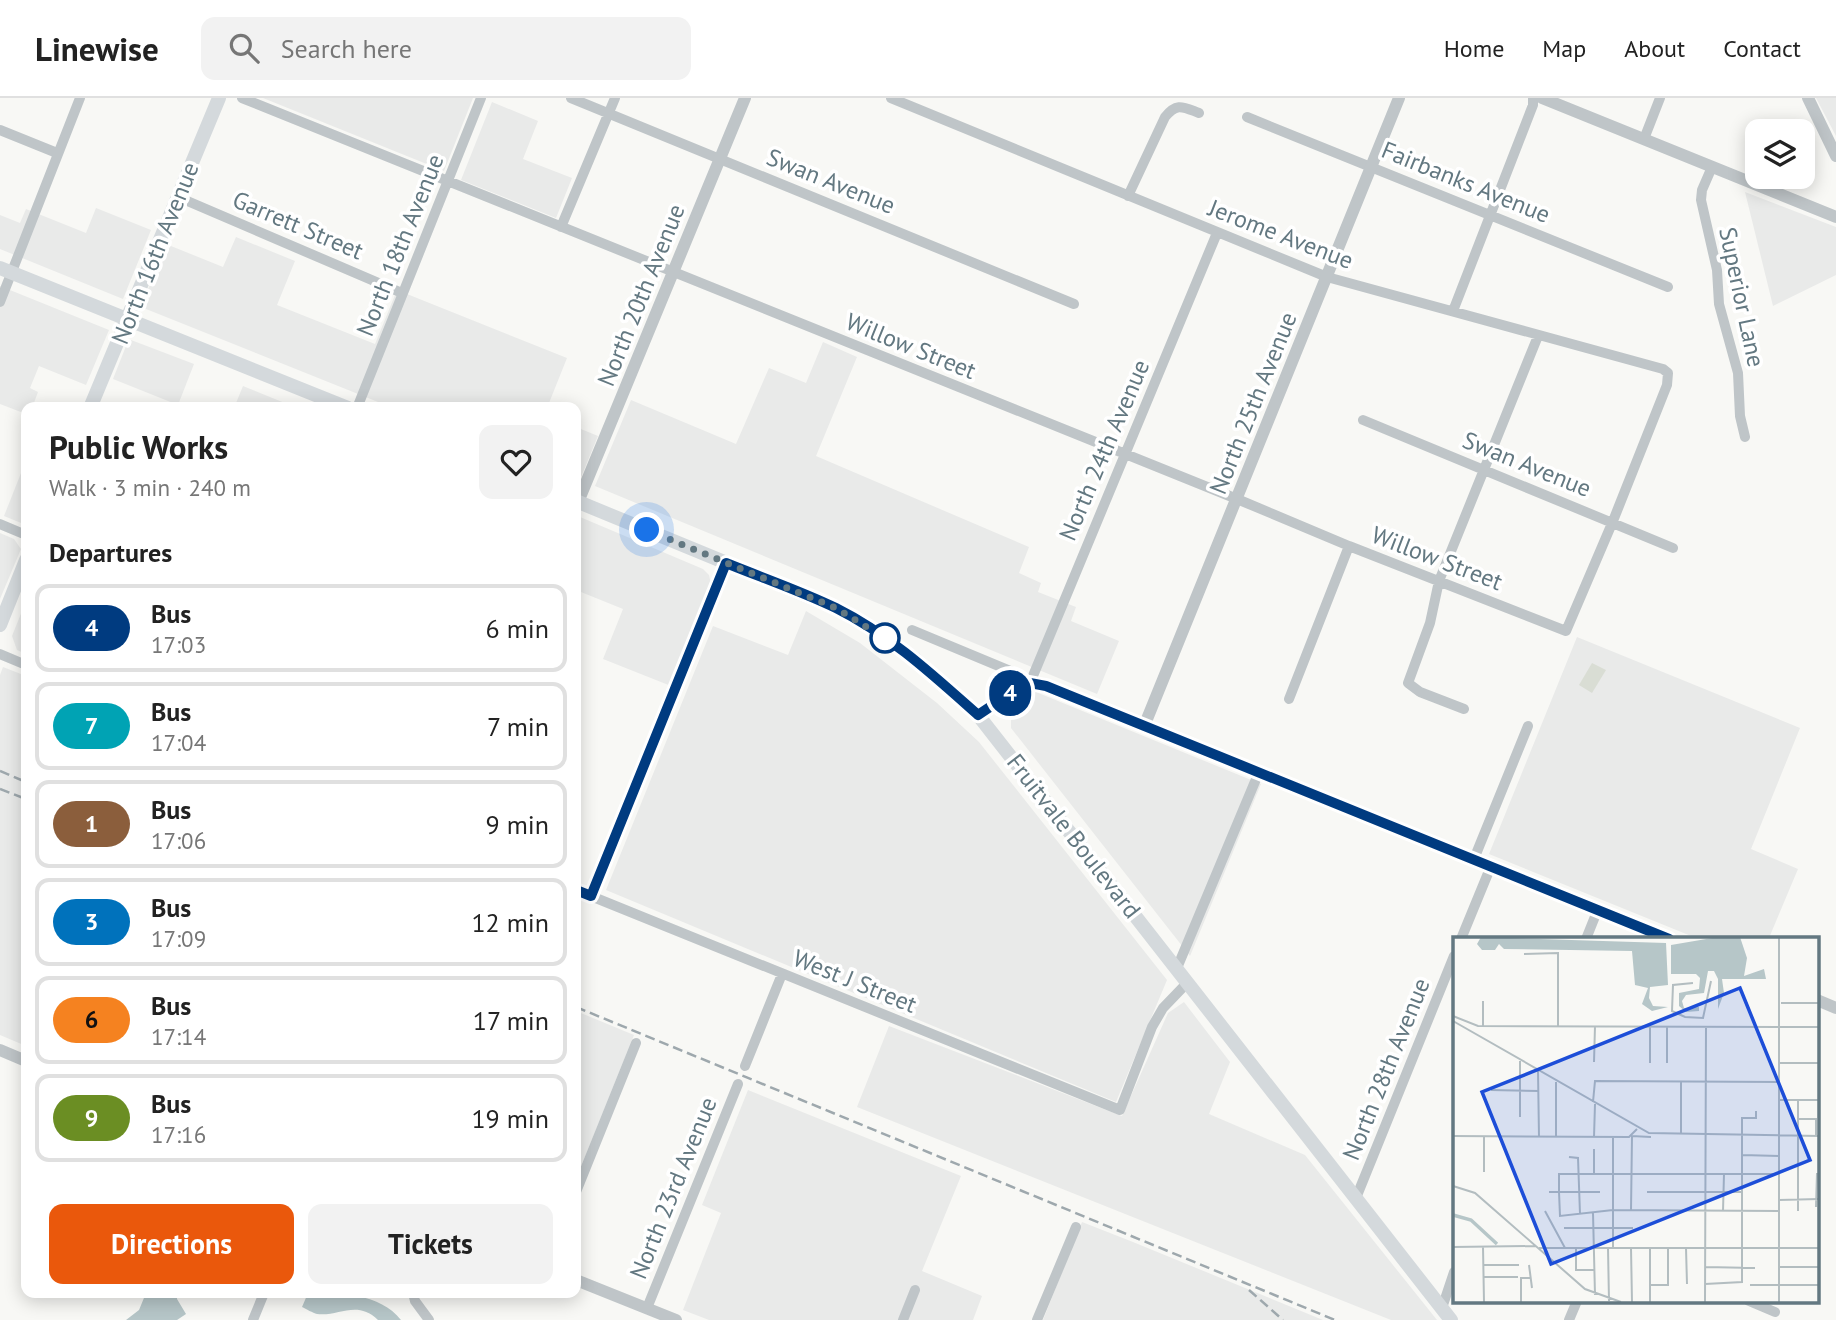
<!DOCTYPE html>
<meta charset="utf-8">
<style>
:root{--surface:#fff;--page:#f2f2f2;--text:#222;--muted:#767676;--line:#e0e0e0;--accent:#ea580c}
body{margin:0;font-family:"PT Sans",sans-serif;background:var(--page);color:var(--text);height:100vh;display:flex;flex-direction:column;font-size:26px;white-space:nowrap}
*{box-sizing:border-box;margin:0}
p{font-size:23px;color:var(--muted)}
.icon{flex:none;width:38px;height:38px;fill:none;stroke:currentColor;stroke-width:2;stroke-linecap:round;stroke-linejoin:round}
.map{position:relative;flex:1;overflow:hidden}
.sheet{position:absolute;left:21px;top:304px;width:560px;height:896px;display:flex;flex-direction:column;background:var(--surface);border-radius:14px;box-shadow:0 4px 18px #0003}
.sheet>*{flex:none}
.badge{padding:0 14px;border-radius:23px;font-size:24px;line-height:46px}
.fabs{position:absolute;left:1745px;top:21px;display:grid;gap:14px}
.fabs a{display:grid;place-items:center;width:70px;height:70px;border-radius:14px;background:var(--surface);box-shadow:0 4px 18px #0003;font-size:35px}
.you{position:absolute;width:35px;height:35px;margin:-18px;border:5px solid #fff;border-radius:50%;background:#1a73e8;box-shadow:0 0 0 10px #1a73e833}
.map>.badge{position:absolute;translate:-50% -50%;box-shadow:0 0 0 4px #fff}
h2{padding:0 28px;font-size:26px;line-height:63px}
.round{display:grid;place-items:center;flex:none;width:74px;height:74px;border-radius:14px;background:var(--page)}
.head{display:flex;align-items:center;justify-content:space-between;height:119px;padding:0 28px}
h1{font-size:33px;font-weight:700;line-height:52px}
.primary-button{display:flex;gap:14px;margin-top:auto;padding:14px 28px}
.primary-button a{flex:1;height:80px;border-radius:14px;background:var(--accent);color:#fff;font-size:28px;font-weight:700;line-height:80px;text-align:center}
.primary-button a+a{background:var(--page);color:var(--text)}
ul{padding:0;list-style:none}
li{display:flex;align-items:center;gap:21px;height:88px;margin:0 14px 10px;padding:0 14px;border:4px solid var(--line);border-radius:14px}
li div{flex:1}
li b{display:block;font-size:26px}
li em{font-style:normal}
li .badge{min-width:77px;font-weight:700;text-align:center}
header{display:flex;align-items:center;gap:42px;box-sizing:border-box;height:98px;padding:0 35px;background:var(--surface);border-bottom:2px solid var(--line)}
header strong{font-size:33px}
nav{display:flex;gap:38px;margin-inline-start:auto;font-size:24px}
.search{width:490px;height:63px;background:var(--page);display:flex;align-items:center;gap:18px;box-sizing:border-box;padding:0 24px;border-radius:14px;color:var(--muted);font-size:26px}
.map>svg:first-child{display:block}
</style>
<header>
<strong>Linewise</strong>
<div class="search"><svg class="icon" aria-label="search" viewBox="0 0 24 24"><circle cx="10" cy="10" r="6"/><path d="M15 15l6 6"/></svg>Search here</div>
<nav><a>Home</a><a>Map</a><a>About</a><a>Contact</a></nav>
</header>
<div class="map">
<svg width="1836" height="1222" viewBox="0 0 1836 1222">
<rect width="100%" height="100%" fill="#f8f8f5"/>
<path fill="#e9eae9" d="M263,0H473L444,73Z
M1816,0H1836V38Z
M492,4L538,23L523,61L572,80L556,120L461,82Z
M1745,94L1836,129V177L1773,208Z
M96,110L151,132L123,201L0,151V117L20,125L26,111L86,135Z
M236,139L295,163L277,207L375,246L397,192L567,260L547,310H393L141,209L166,146L223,169Z
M0,188L109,232L86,287L39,268L30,290L38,294L32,310H26V316L0,306Z
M131,242L194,266L178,307L113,281L128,243Z
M823,244L857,259L816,358L1029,449L1019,475L1041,485L1038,494L1076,509L1071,523L1119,543L1097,596L595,388L631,302L736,346L769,270L806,285Z
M243,288L297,310H234Z
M576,329L598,338L579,384L576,383Z
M23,370L26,371V427L4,418Z
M580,419L703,471L709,477L711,486L671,588L603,561L623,511L576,492V430Z
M0,435L14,441L21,451L0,501Z
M26,503V556L17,552L12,538Z
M806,513L860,545L937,605L979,644L1167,882L1116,1004L606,792L713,528L788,557Z
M1577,539L1800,630L1751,751L1798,771L1769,840H1696L1489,756Z
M3,569L26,578V948L0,937V577Z
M1036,594L1261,686L1190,858L1011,630V618L1016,607L1025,598Z
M1184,904L1230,964L1209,1016L1305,1057L1437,1222H1391L857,1009L889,928L1122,1018L1168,915Z
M576,913L634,937L576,1081Z
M748,992L961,1078L922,1173L982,1198L973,1222H709L683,1212L721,1115L702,1107Z
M1082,1124L1133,1144L1323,1222H1043Z"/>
<path fill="#d9ddd4" d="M1592,565L1606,572L1592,595L1579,587Z"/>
<path fill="#b6c6c8" d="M146,1195H177V1201L186,1216L177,1222H126L139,1212Z
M308,1195C340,1195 380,1195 401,1222H378C357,1201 338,1219 317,1216C313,1215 306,1211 302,1209Z"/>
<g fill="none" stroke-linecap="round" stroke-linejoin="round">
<path stroke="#bfc5c8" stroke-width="10" d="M242,0L1237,401L1349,448L1566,533L1613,423L1667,287L1668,275L1663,271L1327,179L891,0
M571,0L1074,206
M1247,19L1668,189
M0,32L57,55
M1644,41L1660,0
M1712,69L1702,92L1701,102L1717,172L1719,206L1738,275L1740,318L1745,339
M1128,98L1165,19C1177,4 1183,9 1199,15
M178,99L402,195
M561,129L615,0
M0,204L80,0
M1453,213L1533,7V0
M357,310L481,0
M1363,322L1673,450
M0,426L26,437
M912,532L1020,577L1030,585L1217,135
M0,556L26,567
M1289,601L1349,448
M1464,611L1420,594L1408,585L1430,525L1439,483L1538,238
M1474,761L1528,628
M576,792L1120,1012L1152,929L1163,910L1188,884
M591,798L726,465
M1461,841L1491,768
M1586,841L1598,811
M1177,870L1259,674
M745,968L782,876
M576,1094L636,945
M1356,1100L1454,858
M413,1195L415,1203L429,1222
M1749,1203L1775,1214
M647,1210L738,986
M1442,1210L1454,1174
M253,1222L264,1195
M903,1222L915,1192
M1037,1222L1076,1129
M1569,1222L1577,1203"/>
<path stroke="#bfc5c8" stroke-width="12" d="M1542,0L1836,119
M1808,0L1836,58
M576,409L745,0
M978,617L1023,587L1030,585L1046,588L1669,841
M1145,626L1399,0
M1817,902L1836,910
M0,952L26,963
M576,1182L676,1222"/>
<path stroke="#d4d9dc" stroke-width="14" d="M0,170L348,310
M576,403L836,510L873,532L915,561L978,617L1451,1222"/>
<path stroke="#d4d9dc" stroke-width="14" d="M90,310L219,0
M0,527L26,462"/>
<path stroke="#9ea8ad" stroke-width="2.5" stroke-dasharray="10 5" stroke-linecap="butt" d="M0,673L26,684
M0,691L26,701
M576,909L1335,1222
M1249,1192L1283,1222"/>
</g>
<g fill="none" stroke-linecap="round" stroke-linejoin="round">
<defs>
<path id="line" d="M576,792L591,798L726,465C763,480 801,493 836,510C890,537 933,577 978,617L1023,587L1030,585L1046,588L1669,841"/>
</defs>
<use href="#line" stroke="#fff" stroke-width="16"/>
<use href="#line" stroke="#003b80" stroke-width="10"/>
<path stroke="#637881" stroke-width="7" stroke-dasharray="0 12.6" d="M647,432L836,510L894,546L885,540"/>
</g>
<circle fill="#fff" stroke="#003b80" stroke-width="3.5" cx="885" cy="540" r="14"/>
<g text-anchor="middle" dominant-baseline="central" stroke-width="7" stroke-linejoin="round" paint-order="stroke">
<g font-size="24" fill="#637881" stroke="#fff">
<text transform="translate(831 83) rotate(22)">Swan Avenue</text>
<text transform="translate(1466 84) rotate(22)">Fairbanks Avenue</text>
<text transform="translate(298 127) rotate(23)">Garrett Street</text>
<text transform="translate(1281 136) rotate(21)">Jerome Avenue</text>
<text transform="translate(400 147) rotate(-68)">North 18th Avenue</text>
<text transform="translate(155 155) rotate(-68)">North 16th Avenue</text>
<text transform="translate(641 197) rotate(-68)">North 20th Avenue</text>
<text transform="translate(1742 199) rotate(78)">Superior Lane</text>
<text transform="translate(911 248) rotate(22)">Willow Street</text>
<text transform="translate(1253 305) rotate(-68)">North 25th Avenue</text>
<text transform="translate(1104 352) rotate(-67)">North 24th Avenue</text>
<text transform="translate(1527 366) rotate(22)">Swan Avenue</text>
<text transform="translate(1437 460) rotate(21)">Willow Street</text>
<text transform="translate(1074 738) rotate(52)">Fruitvale Boulevard</text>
<text transform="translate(855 883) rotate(22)">West J Street</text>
<text transform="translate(1386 971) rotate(-68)">North 28th Avenue</text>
<text transform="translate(673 1090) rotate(-68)">North 23rd Avenue</text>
</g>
</g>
<g transform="translate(1453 839)">
<rect width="366" height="366" fill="#f8f8f5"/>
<path d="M28,0L213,6L215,48L197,50L196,61L200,69L215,70L199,74L189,67L195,51L182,48L179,14L51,12L46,7L42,13H29L24,7ZM265,0H287L294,21L291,39L311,32L313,42H269L271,56L265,72V42L261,34H255L251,56L233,58L229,64L231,71L246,70V74L233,75L226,69V56L246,52L247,41L243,37H218V8Z" fill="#b6c6c8"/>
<path fill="none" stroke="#b6c6c8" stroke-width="3.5" d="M0,278L18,283L44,307"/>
<path fill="none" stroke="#b3bdc0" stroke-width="2" d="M326,0V365M71,17L105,16V89M240,46L220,48L219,74L232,80L250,81L258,44M328,66H366M0,79L25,89L366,90M0,84L196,196L366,199M30,89V64M67,124V180M141,125L142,89M197,126V89M214,126V89M327,126H366M85,134L86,200M38,153L86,154M327,163H366M345,163V274M140,165L142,144L327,145M345,182H363V199M228,197V144M0,199L176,200L184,192M31,199V235M103,200V145M141,200L142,167M141,212V237M289,218L326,219M116,220L125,221L127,277M0,249L22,256L132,352L168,365M96,255H147M194,255H289M326,263L366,262M363,270L364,236M178,273L179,199L198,200M92,274L112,311M270,274L271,237M326,274L160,273L107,279L106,255V237H326M140,276L142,358M111,291H180M0,310L83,309M30,310L31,365M86,311H366M123,311V333H142M155,311L156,364M160,311V200M178,311L179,365M197,311V365M233,311L234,347M31,328H66M76,328L79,351M252,330L302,331M326,330H366M31,340H65M252,347L289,345V181H303V174M197,348H215V311M297,348H366M68,365V341H78M252,365L253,89"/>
<path fill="#1d4ed8" fill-opacity="0.15" stroke="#1d4ed8" stroke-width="3.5" d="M287,51L357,223L98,327L29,155Z"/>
<rect width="366" height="366" fill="none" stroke="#637881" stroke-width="3.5"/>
</g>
</svg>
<div class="fabs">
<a><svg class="icon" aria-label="layers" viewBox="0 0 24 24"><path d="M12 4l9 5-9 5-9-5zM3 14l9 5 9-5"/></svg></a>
</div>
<div class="you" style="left:647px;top:432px"></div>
<b class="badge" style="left:1010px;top:595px;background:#003b80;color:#fff">4</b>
<section class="sheet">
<div class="head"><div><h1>Public Works</h1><p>Walk · 3 min · 240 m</p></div><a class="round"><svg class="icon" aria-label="heart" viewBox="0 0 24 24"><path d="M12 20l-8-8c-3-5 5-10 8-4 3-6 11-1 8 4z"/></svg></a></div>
<h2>Departures</h2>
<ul>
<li><span class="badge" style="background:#003b80;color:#fff">4</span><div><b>Bus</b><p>17:03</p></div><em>6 min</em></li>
<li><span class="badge" style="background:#00a3b4;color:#fff">7</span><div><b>Bus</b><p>17:04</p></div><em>7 min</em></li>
<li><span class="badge" style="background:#8b5e3c;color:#fff">1</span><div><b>Bus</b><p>17:06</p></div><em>9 min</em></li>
<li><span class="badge" style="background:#0072bc;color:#fff">3</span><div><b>Bus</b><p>17:09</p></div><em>12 min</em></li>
<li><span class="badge" style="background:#f58220;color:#111">6</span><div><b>Bus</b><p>17:14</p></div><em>17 min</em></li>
<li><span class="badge" style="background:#6b8e23;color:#fff">9</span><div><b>Bus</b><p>17:16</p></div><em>19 min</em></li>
</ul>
<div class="primary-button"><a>Directions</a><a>Tickets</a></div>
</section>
</div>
